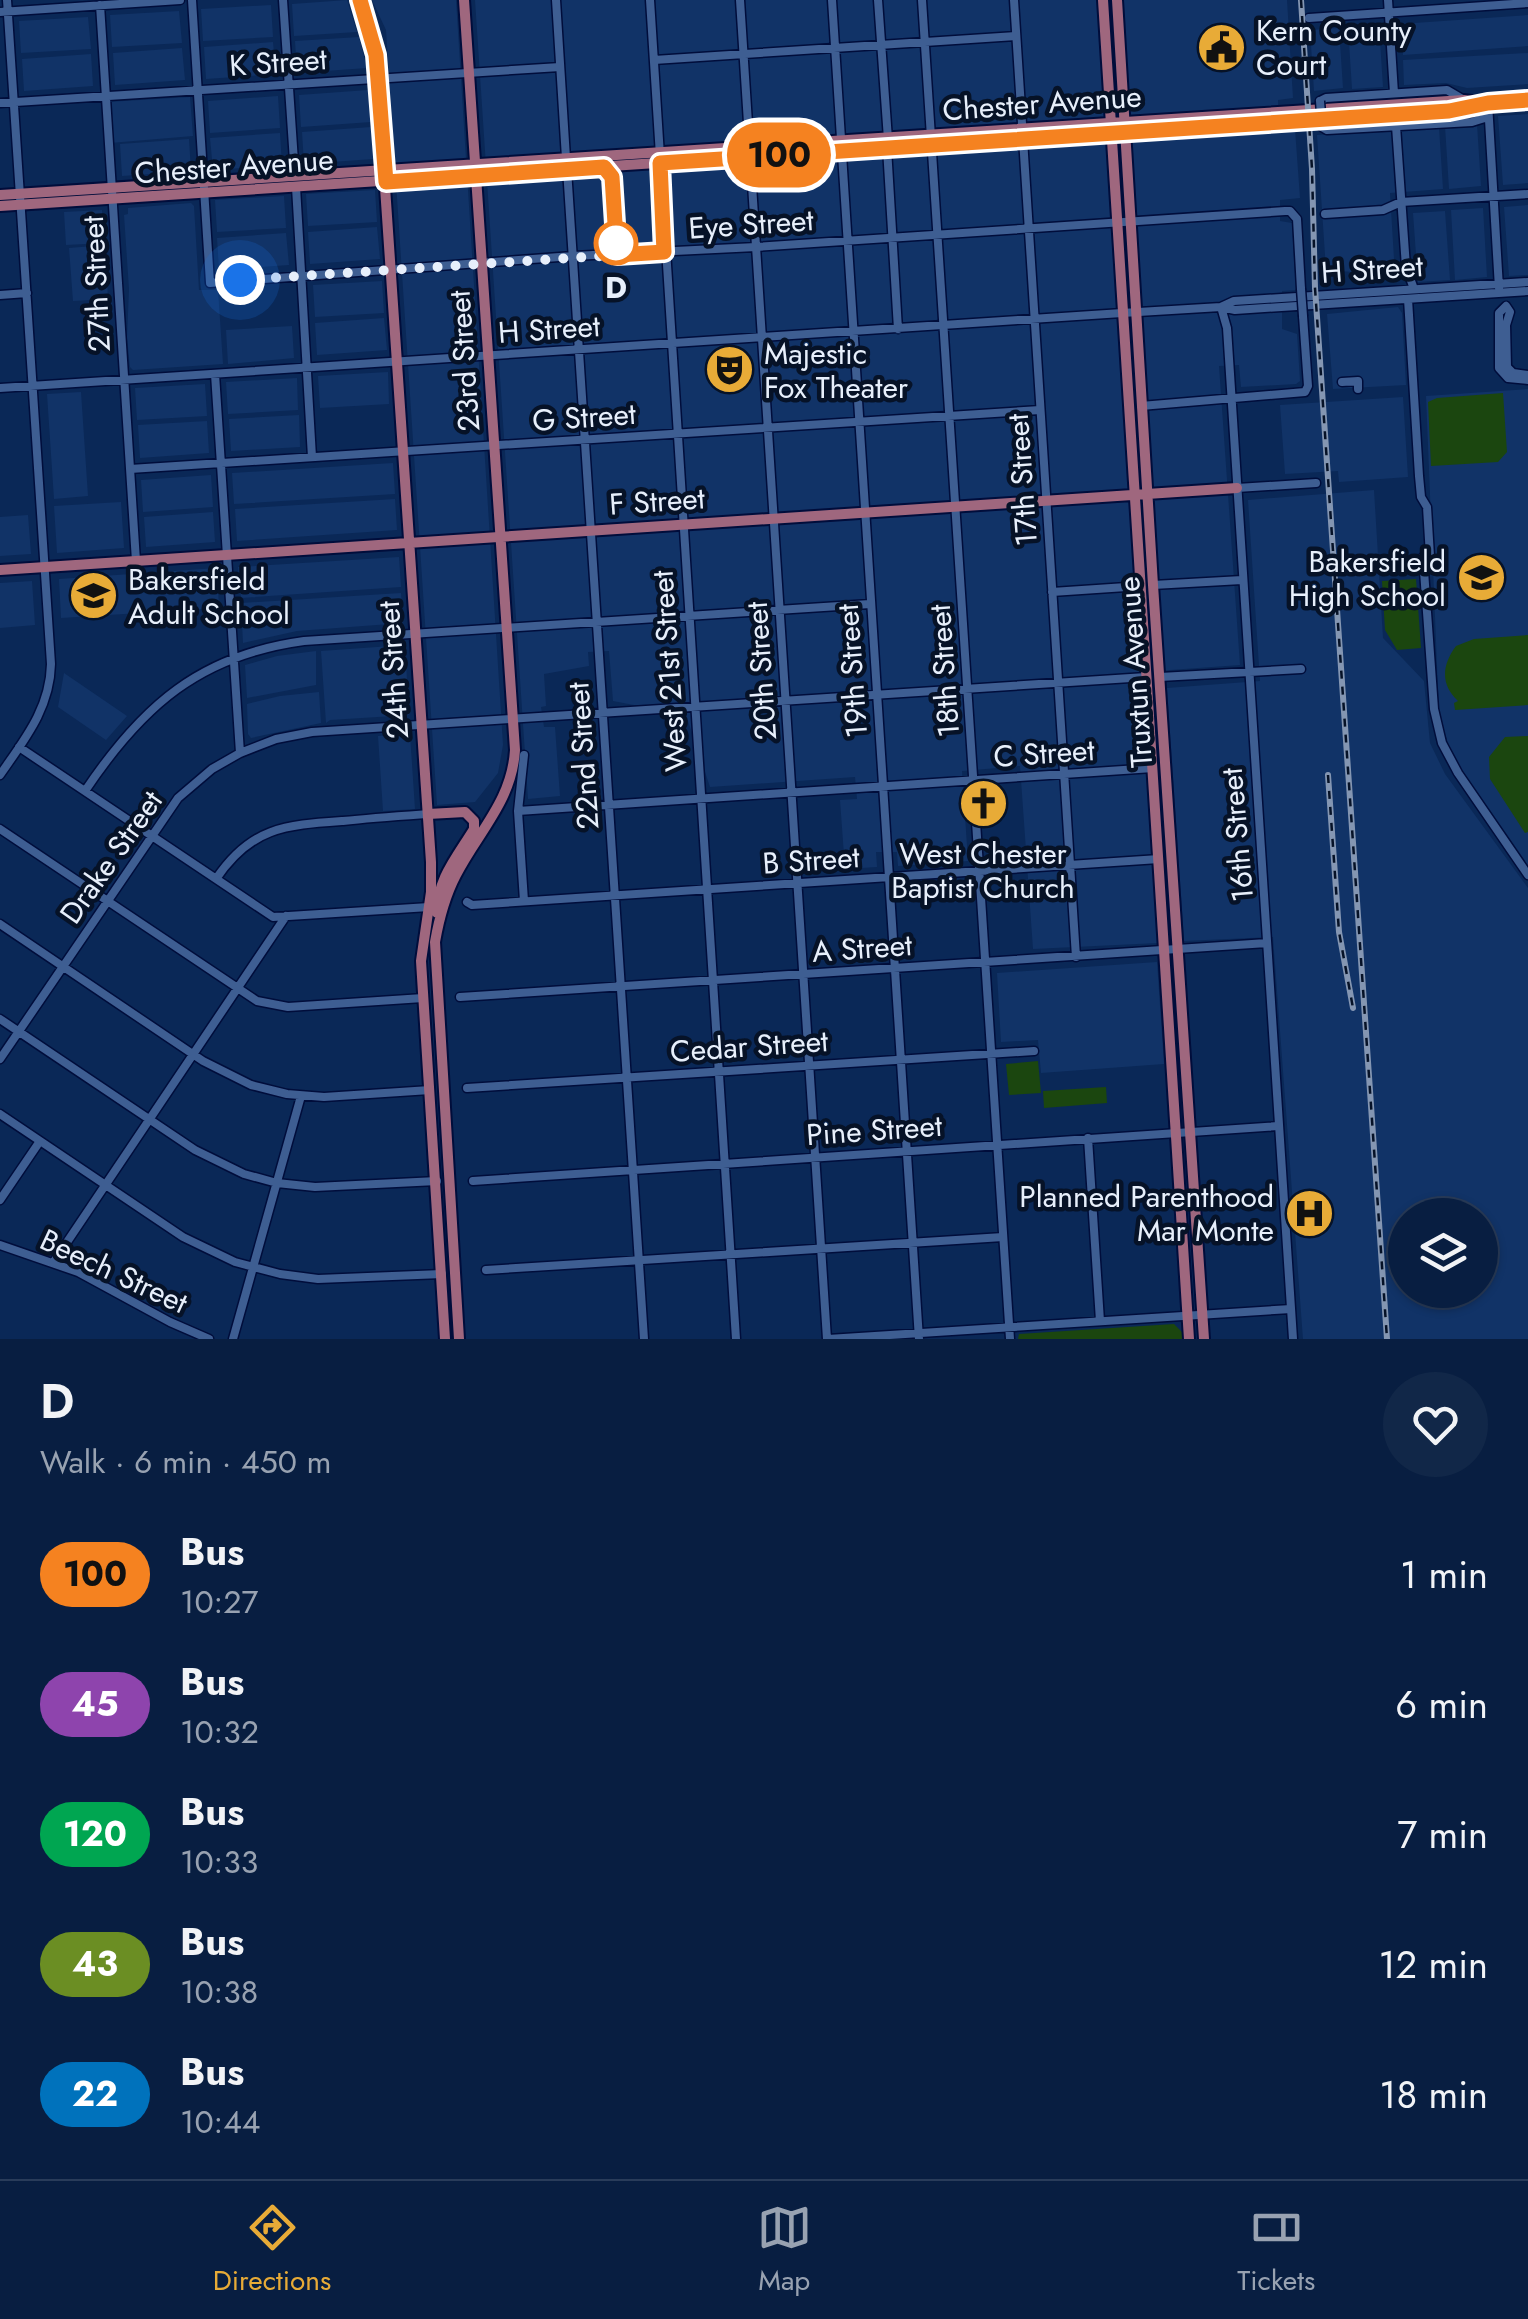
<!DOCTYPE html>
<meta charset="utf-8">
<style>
:root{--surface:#081e41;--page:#112748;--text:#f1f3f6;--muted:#98a2b1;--line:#293c5a;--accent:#e8ab37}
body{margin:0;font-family:Jost,sans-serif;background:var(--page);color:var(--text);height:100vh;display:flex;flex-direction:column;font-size:38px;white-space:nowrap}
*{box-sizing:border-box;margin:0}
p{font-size:32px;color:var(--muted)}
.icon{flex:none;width:55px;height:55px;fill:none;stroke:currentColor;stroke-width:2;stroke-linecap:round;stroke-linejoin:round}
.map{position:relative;height:1339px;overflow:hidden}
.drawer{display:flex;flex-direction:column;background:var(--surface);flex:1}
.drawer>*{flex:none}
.badge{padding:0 20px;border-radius:32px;font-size:35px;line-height:65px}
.buttons{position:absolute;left:1388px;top:1198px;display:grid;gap:20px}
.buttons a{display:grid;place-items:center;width:110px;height:110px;border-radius:50%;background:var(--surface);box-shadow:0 2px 8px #0004,0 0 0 2px var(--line);font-size:50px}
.you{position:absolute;width:50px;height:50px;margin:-25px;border:8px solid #fff;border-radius:50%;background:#1a73e8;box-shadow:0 0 0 15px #1a73e833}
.map>.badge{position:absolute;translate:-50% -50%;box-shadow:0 0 0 5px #fff}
.round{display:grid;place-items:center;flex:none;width:105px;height:105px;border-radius:52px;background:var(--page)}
.summary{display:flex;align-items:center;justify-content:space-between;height:170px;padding:0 40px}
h1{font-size:48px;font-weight:600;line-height:75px}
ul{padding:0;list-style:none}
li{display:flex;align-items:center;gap:30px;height:130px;padding:0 40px}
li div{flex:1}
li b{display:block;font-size:38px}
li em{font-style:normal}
li .badge{min-width:110px;font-weight:700;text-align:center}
.tabs{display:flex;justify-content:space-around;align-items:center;height:140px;border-top:2px solid var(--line);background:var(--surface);font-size:28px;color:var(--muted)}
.tabs a{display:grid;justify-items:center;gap:5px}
.tabs .active{color:var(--accent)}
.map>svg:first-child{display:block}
</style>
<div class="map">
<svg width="1528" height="1339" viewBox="0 0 1528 1339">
<rect width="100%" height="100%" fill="#0a2857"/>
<path fill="#113367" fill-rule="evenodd" d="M347,0L357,32L294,36L292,4Z
M372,0H456L503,745L498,773L475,802L437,805L386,30Z
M475,0H1287L1293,98L1278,100L1279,129H1295L1300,198L1280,200V221L1292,223L1296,290L1282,291V329L1297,334L1300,381L1296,384L1241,387L1239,365L1219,366L1240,665L1142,672L1158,943L1033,949L1020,766L962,771L968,861L898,866L897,852H876L877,867L845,869L840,800L857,799L855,777L710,787L686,715L613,701L609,651L588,652L589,666L544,674L546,706L541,707L544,727H555L560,796L528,799Z
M271,5L273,37L203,41L201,9Z
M179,11L182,43L112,47L110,15Z
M1528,15V46L1403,55L1400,24Z
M88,17L91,49L21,53L19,21Z
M1379,25L1383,87L1352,89L1348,27Z
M1339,28L1343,88L1314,91L1310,30Z
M359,37L367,68L297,73L295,41Z
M273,42L276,74L206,79L204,47Z
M182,48L185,80L115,85L113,53Z
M1528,53V84L1467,88L1446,83L1404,85L1403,60Z
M91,54L93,86L24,91L22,59Z
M368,90L371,122L301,127L299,95Z
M278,96L280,128L210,133L208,101Z
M190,97L193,136L110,143L107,102Z
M1528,114V183L1503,185L1498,116Z
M1477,124L1481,186L1449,189L1445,126Z
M371,127L373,159L304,164L302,132Z
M1439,127L1443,189L1390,193L1395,275L1326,270L1317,135Z
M280,133L282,165L213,170L210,138Z
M189,139L191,171L122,176L120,144Z
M375,190L377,222L308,226L306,194Z
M284,196L286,228L217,232L215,200Z
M191,203L194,206L199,290H218L223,364L133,370L130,367L127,338L129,289L124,215L128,214V208Z
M1528,205V275L1509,276L1504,207Z
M1483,208L1487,277L1455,280L1451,210Z
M102,210L104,243L66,245L64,212Z
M1445,211L1450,280L1418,282L1413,213Z
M377,227L380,259L310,264L308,232Z
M286,233L289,265L219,270L217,238Z
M105,245L108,299L73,301L69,248Z
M382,281L384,313L315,317L313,285Z
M1398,307L1402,313L1406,385L1333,389L1327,314Z
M384,318L387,350L317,355L315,323Z
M292,326L294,358L228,364L226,330Z
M388,372L389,404L320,408L318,376Z
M297,378L298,410L228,414L226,382Z
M205,384L207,416L137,420L135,388Z
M1528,389V868L1453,759L1439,715L1426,396Z
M81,392L88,496L54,499L47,394Z
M1403,397L1408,477L1339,482L1338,471L1285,474L1280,405Z
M299,415L300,447L231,451L229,419Z
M207,421L209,453L140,458L138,425Z
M393,463L395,494L234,504L232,473Z
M211,475L213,507L143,512L141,480Z
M1374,490L1383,638L1424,681L1430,743L1445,774L1528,888V1339H1303L1273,937L1184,941L1167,688L1260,681L1248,500ZM1405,1215H1480V1290H1405Z
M395,499L397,530L237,541L235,509Z
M121,502L124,548L57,553L54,506Z
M213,512L215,542L146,547L144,517Z
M28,515L31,554L0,556V517Z
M399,557L401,587L241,598L238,567Z
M217,568L219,608L61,618L59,579Z
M32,581L35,625L0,628V583Z
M401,593L403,623L297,631L243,643L241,603Z
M405,645L409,715L330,720L326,723L321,651Z
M316,651V685L247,698L245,665L277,656Z
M64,673L127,716L106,740L58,707Z
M319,692L321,723L251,738L248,734L247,704L280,696Z
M410,734L415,809L383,811L378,736Z
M1157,962L1164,1064L1041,1073L1038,1040L1001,1042L997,973Z"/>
<path fill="#1b460f" d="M1503,393L1507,452L1498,462L1431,466L1428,402L1437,398Z
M1416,579L1421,648L1397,650L1385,630L1382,581Z
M1528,635V705L1455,710L1454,703L1458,701C1440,684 1442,665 1456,646L1474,639Z
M1528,736V832L1525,833L1490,779L1489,757L1505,737Z
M1038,1061L1041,1093L1009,1095L1006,1064Z
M1106,1087L1107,1103L1044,1108L1043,1091Z
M1174,1324L1184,1334V1339H1018L1019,1334Z"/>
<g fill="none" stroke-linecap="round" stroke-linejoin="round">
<defs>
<path id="minor" d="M192,0L210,283L573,256L756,247L1285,211H1290L1297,219L1301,289
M283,0L295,176
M556,0L566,158
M650,0L736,1339
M740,0L827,1339
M832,0L919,1339
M878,0L888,139
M922,0L1010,1339
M1014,0L1076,957
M1388,0L1394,93
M100,5L136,561
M0,12L180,0
M1309,18L1528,3
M654,60L1016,36
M1320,101L1326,98L1447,90L1464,100
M0,103L560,67
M1488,103L1499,288
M1396,126L1406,267L1414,289
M1322,127L1327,130L1472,122L1488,117
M887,148L898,329
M567,169L644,1339
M296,187L312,457
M1325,214L1383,210L1401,202L1528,194
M0,295L27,293
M1408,299L1419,476L1421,497L1427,507L1430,556L1423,557L1434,709L1442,743L1458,773L1528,875
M1506,306L1499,313V368L1508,378L1528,380
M1506,306L1510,312L1506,325L1507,367L1513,373L1528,375
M1221,307L1227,328L1293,1339
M1221,307L1234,301L1528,282
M215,374L240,753
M1342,382L1358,381V389
M0,388L1122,313L1221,307L1235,310L1528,291
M1141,406L1305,392L1308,386L1303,316
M130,469L1040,410
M1237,488L1316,483
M1153,585L1242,580
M1052,592L1141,586
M1160,677L1301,669
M19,747L273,917L429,907
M524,755L518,811L524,901
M0,775C24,740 50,709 51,664L7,0
M85,791C142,706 200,655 304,641L870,604
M518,811L1153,768
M0,829L257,1001L288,1007L423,998
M216,879C251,827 285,825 343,821C371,818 400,816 428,814
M467,902L472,905L1159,859
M0,924L203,1061L251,1085L287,1094L324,1097L430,1090
M460,997L1267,943
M0,1019L195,1150L244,1174L277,1183L315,1187L437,1181
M0,1059L178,798L212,769L240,753L276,739L312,732L1146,677
M467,1088L1034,1051
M0,1114L183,1237L235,1262L280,1274L318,1279L442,1274
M1088,1138L1100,1321
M473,1181L1279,1126
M0,1200L40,1141
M0,1245L78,1272L170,1322L209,1339
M53,1263L286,916
M486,1270L1003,1237
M233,1339L301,1096
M828,1339L1291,1309"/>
<path id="major" d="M360,0L376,55L431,862V892L421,961L445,1339
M1103,0L1189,1339
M1117,0L1153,585L1204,1339
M0,195L1464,100L1488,103L1528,100
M0,206L1449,111L1487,103
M0,570L1237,488
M428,814L465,812L474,821V829C457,857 437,879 437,913
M459,1339L435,942C439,919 445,896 456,875C478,832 512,801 515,750L464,0"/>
</defs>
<use href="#minor" stroke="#000d3b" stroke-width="11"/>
<use href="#major" stroke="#000d3b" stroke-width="14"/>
<use href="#minor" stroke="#3e5e92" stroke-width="8"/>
<use href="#major" stroke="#9f677e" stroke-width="10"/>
<defs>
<path id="rail" d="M1301,0L1312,169L1315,288L1387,1339
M1328,775L1339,932L1353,1008"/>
</defs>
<use href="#rail" stroke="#8496b2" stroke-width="6"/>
<use href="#rail" stroke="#061227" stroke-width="2.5" stroke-dasharray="8" stroke-linecap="butt"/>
<defs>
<path id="minor-bridge" d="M1320,101L1322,127
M1301,289L1303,316"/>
</defs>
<use href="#minor-bridge" stroke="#000d3b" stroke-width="11" stroke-linecap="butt"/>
<use href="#minor-bridge" stroke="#3e5e92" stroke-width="8"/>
</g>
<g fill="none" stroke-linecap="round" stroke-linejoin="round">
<defs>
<path id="line" d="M360,0L376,55L386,182L604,167L612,177L617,255L664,252L660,163L1449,111L1488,103L1528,100"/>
</defs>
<use href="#line" stroke="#fff" stroke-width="22"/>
<use href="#line" stroke="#f58220" stroke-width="15"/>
<path stroke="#e7effb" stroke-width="10" stroke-dasharray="0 18" d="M240,280L617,255L616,243"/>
</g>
<defs>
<symbol id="civic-disc" viewBox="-11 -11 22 22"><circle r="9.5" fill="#e8ab37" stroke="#061227"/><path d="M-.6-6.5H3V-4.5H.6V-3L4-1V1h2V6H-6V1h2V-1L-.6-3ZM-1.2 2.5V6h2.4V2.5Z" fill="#111"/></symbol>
<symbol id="theatre-disc" viewBox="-11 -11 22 22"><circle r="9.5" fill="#e8ab37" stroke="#061227"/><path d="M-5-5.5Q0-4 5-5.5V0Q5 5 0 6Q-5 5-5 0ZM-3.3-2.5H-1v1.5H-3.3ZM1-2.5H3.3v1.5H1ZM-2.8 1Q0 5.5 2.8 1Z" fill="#111"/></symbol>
<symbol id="school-disc" viewBox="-11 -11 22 22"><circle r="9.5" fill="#e8ab37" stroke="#061227"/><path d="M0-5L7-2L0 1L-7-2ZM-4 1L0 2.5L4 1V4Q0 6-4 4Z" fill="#111"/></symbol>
<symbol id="university-disc" viewBox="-11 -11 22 22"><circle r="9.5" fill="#e8ab37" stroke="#061227"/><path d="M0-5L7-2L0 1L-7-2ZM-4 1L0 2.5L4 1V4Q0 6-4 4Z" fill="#111"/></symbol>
<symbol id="church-disc" viewBox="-11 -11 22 22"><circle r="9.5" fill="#e8ab37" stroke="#061227"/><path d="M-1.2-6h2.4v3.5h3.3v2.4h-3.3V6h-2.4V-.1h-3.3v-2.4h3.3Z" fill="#111"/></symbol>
<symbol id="hospital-disc" viewBox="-11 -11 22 22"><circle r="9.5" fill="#e8ab37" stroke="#061227"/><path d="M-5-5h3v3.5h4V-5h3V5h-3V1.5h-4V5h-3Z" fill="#111"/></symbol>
</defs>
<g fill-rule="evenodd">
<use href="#civic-disc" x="1194" y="20" width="55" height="55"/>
<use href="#theatre-disc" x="702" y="342" width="55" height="55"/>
<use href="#school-disc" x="1454" y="550" width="55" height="55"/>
<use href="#university-disc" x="66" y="568" width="55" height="55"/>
<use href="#church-disc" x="956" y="776" width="55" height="55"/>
<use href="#hospital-disc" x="1282" y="1186" width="55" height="55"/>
</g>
<circle fill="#fff" stroke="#f58220" stroke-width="5" cx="616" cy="243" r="20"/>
<g text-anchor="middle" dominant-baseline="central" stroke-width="9" stroke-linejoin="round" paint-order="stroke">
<g font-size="30" fill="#e7effb" stroke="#061227" text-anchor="start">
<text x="1256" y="30">Kern County<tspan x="1256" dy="34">Court</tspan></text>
<text x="764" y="353">Majestic<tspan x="764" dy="34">Fox Theater</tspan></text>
<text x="1446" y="561" text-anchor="end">Bakersfield<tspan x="1446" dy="34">High School</tspan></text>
<text x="128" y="579">Bakersfield<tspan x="128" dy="34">Adult School</tspan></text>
<text x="983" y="853" text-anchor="middle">West Chester<tspan x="983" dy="34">Baptist Church</tspan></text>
<text x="1274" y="1196" text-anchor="end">Planned Parenthood<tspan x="1274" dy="34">Mar Monte</tspan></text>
</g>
<g font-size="30" fill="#e7effb" stroke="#061227">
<text transform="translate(278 62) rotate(-4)">K Street</text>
<text transform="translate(1042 103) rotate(-4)">Chester Avenue</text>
<text transform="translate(234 166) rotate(-4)">Chester Avenue</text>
<text transform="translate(751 224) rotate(-4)">Eye Street</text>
<text transform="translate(1372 269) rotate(-4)">H Street</text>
<text transform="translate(96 284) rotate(-93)">27th Street</text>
<text transform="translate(549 329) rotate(-4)">H Street</text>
<text transform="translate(464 361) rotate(-94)">23rd Street</text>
<text transform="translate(584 417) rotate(-4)">G Street</text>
<text transform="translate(1022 480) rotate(-94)">17th Street</text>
<text transform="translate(657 501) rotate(-4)">F Street</text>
<text transform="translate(393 670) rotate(-94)">24th Street</text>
<text transform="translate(669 671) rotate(-94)">West 21st Street</text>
<text transform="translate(761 671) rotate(-94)">20th Street</text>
<text transform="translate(852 671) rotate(-94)">19th Street</text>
<text transform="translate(944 671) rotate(-94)">18th Street</text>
<text transform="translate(1135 672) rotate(-94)">Truxtun Avenue</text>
<text transform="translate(1044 753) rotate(-4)">C Street</text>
<text transform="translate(583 756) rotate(-94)">22nd Street</text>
<text transform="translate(1237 835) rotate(-95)">16th Street</text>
<text transform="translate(111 857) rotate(-55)">Drake Street</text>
<text transform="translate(811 860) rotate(-4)">B Street</text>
<text transform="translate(862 948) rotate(-4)">A Street</text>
<text transform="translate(749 1046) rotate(-4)">Cedar Street</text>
<text transform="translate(874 1130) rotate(-4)">Pine Street</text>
<text transform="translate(114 1271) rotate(25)">Beech Street</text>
</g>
<g font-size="30" font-weight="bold" fill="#e7effb" stroke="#061227">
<text x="616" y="287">D</text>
</g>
</g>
</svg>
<div class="buttons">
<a><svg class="icon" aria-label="layers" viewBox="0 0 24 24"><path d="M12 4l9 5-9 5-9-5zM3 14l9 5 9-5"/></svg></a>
</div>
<div class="you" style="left:240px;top:280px"></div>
<b class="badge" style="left:779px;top:155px;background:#f58220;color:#111">100</b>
</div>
<section class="drawer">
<div class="summary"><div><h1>D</h1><p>Walk · 6 min · 450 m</p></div><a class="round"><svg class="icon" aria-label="heart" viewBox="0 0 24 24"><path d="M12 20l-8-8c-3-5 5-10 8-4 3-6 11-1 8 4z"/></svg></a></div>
<ul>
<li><span class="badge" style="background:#f58220;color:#111">100</span><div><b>Bus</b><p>10:27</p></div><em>1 min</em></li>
<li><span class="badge" style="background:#8e44ad;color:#fff">45</span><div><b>Bus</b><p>10:32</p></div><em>6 min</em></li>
<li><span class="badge" style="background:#00a651;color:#fff">120</span><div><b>Bus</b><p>10:33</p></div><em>7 min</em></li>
<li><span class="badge" style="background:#6b8e23;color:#fff">43</span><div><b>Bus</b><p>10:38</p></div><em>12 min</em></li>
<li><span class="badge" style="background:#0072bc;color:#fff">22</span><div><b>Bus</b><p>10:44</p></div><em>18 min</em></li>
</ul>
</section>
<nav class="tabs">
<a class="active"><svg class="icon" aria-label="directions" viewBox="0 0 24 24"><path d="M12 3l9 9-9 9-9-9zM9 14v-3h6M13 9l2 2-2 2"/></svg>Directions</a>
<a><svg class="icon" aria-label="map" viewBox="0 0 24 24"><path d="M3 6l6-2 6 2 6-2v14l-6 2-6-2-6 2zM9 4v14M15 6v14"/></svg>Map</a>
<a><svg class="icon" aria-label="tickets" viewBox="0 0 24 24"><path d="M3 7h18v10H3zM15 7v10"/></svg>Tickets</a>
</nav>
